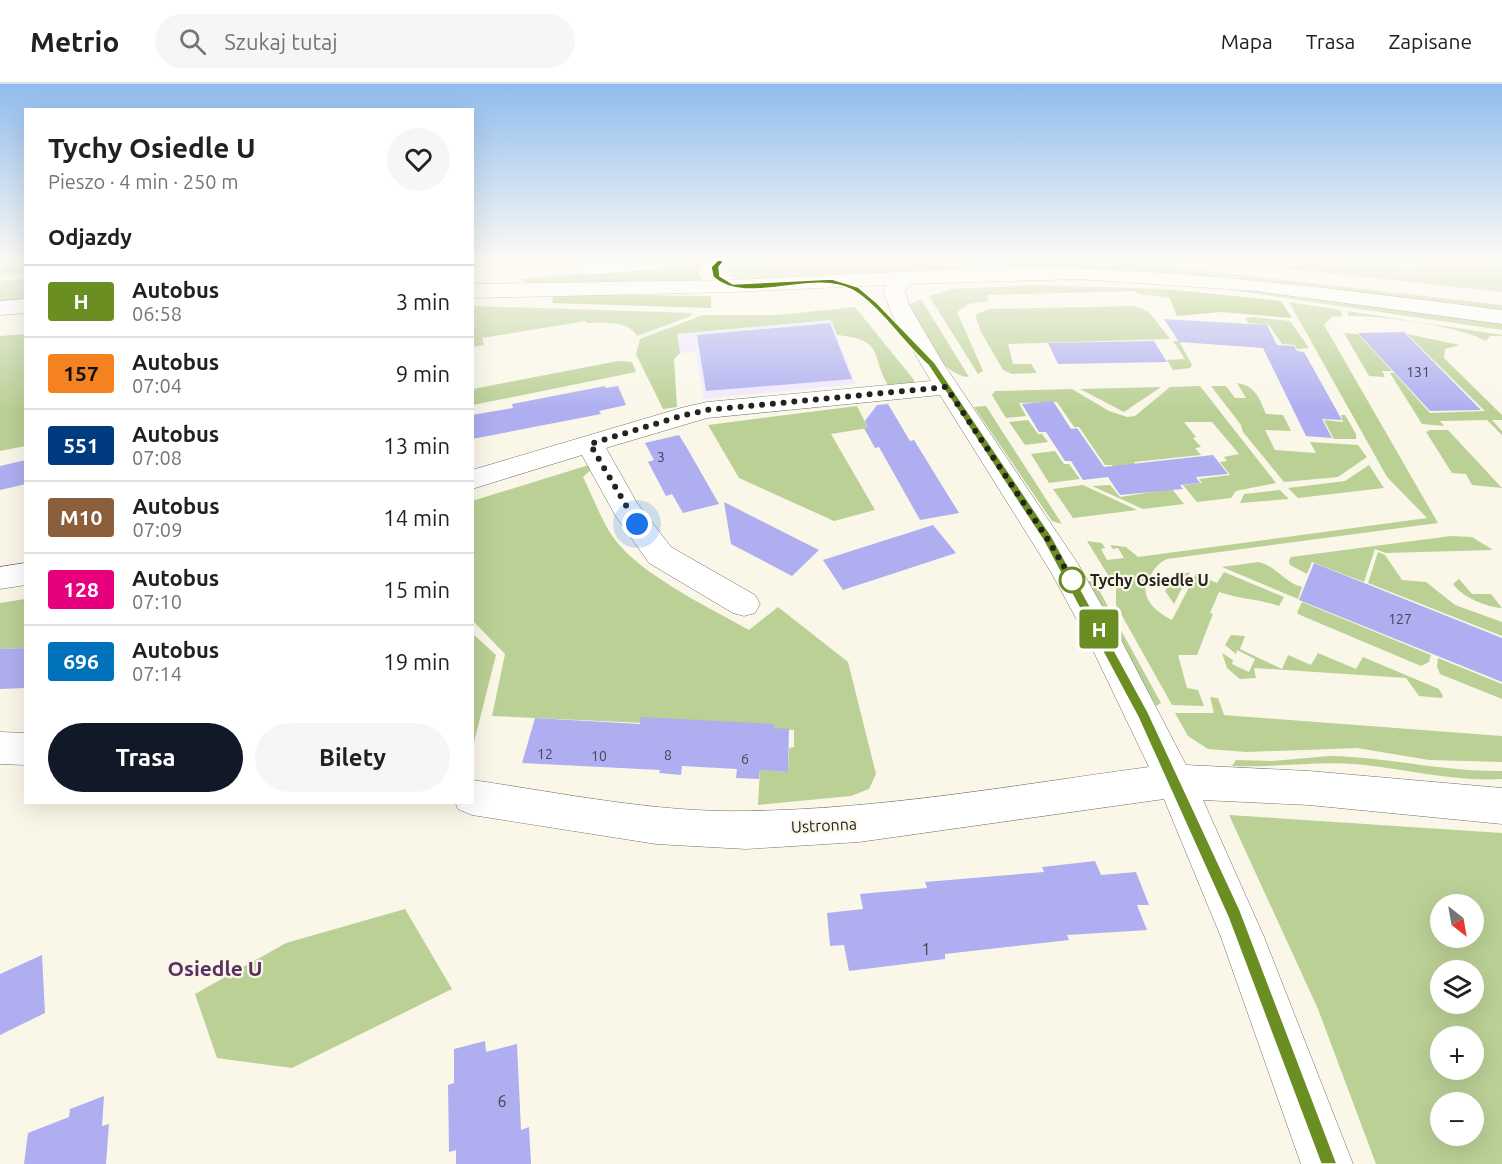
<!DOCTYPE html>
<html lang="pl">
<meta charset="utf-8">
<style>
:root{--surface:#fff;--page:#f6f6f6;--text:#202124;--muted:#757577;--line:#e0e0e0;--accent:#111827}
body{margin:0;font-family:Ubuntu,sans-serif;background:var(--page);color:var(--text);height:100vh;display:flex;flex-direction:column;font-size:22px;white-space:nowrap}
*{box-sizing:border-box;margin:0}
p{font-size:20px;color:var(--muted)}
.icon{flex:none;width:33px;height:33px;fill:none;stroke:currentColor;stroke-width:2;stroke-linecap:round;stroke-linejoin:round}
.map{position:relative;flex:1;overflow:hidden}
.sheet{position:absolute;left:24px;top:24px;width:450px;height:696px;display:flex;flex-direction:column;background:var(--surface);border-radius:0px;box-shadow:0 6px 24px #0002}
.sheet>*{flex:none}
.badge{padding:0 12px;border-radius:4px;font-size:21px;line-height:39px}
.needle{width:39px;rotate:149deg}
.fabs{position:absolute;left:1430px;top:810px;display:grid;gap:12px}
.fabs a{display:grid;place-items:center;width:54px;height:54px;border-radius:50%;background:var(--surface);box-shadow:0 6px 24px #0002;font-size:30px}
.you{position:absolute;width:30px;height:30px;margin:-15px;border:4px solid #fff;border-radius:50%;background:#1a73e8;box-shadow:0 0 0 9px #1a73e833}
.map>.badge{position:absolute;translate:-50% -50%;box-shadow:0 0 0 3px #fff}
h2{padding:0 24px;font-size:22px;line-height:54px}
.round{display:grid;place-items:center;flex:none;width:63px;height:63px;border-radius:32px;background:var(--page)}
.head{display:flex;align-items:center;justify-content:space-between;height:102px;padding:0 24px}
h1{font-size:28px;font-weight:600;line-height:45px}
.cta{display:flex;gap:12px;margin-top:auto;padding:12px 24px}
.cta a{flex:1;height:69px;border-radius:36px;background:var(--accent);color:#fff;font-size:24px;font-weight:600;line-height:69px;text-align:center}
.cta a+a{background:var(--page);color:var(--text)}
ul{padding:0;list-style:none}
li{display:flex;align-items:center;gap:18px;height:72px;padding:0 24px;border-top:2px solid var(--line)}
li div{flex:1}
li b{display:block;font-size:22px}
li em{font-style:normal}
li .badge{min-width:66px;font-weight:700;text-align:center}
header{display:flex;align-items:center;gap:36px;box-sizing:border-box;height:84px;padding:0 30px;background:var(--surface);border-bottom:2px solid var(--line)}
header strong{font-size:28px}
nav{display:flex;gap:33px;margin-inline-start:auto;font-size:21px}
.search{width:420px;height:54px;background:var(--page);display:flex;align-items:center;gap:15px;box-sizing:border-box;padding:0 21px;border-radius:33px;color:var(--muted);font-size:22px}
.map>svg:first-child{display:block}
</style>
<header>
<strong>Metrio</strong>
<div class="search"><svg class="icon" aria-label="search" viewBox="0 0 24 24"><circle cx="10" cy="10" r="6"/><path d="M15 15l6 6"/></svg>Szukaj tutaj</div>
<nav><a>Mapa</a><a>Trasa</a><a>Zapisane</a></nav>
</header>
<div class="map">
<svg width="1502" height="1080" viewBox="0 0 1502 1080">
<rect width="100%" height="100%" fill="#faf7e9"/>
<path fill="#efe8fe" d="M831,236L856,300L704,315L696,268L680,269L677,250Z"/>
<path fill="#bad095" fill-rule="evenodd" d="M2,177H25V189L0,192Z
M739,177H964L967,181L959,186L742,197L730,192L728,182Z
M1007,177H1109L1155,181L1502,221V226L1186,190L1010,185Z
M1213,177L1283,181L1282,177H1329L1420,185L1415,177H1502V208Z
M1014,194L1124,195L1242,204L1502,240V246L1211,203L1115,197L1015,196Z
M25,195V218L0,219V197Z
M1033,201L1166,205L1170,214L1138,210L1135,207L987,211L989,217L969,220L957,228L983,287L978,290L929,212L951,205Z
M921,215L969,293C942,293 918,244 904,223Z
M1289,218L1341,226L1342,232L1332,233L1324,241L1438,439L1167,475C1158,479 1155,484 1150,492C1137,511 1154,527 1172,536L1196,490L1217,499L1224,488L1284,513L1279,522C1259,515 1239,515 1219,508L1210,529L1213,530L1197,571H1178L1187,604L1198,606L1204,622L1172,621L1116,521V504L1087,457L1102,459L1105,464L1101,465L1107,476L1124,474L1118,464L1113,465L1110,461L1126,463L1138,473L1427,434L1387,393Z
M473,222L692,229L691,232L637,252C629,236 602,239 587,239L586,237L482,254L484,261L473,263Z
M1135,222L1149,228L1170,255L1008,260L1013,280H1031L1037,289L1012,290L1003,286L981,248L975,231L988,225Z
M855,223L914,296V302L890,304C869,272 887,256 837,251L831,236L677,250L680,269L674,275L677,323L663,325L636,270L640,255L703,231H779Z
M1347,227L1502,251V252H1490L1486,257C1461,242 1379,231 1349,232Z
M1252,233L1290,237L1309,264L1297,265L1295,261L1282,260L1269,241L1248,239L1246,234Z
M1344,249L1358,250L1392,287H1382L1385,293L1369,292Z
M25,250V362L0,367V252Z
M1407,250L1460,261L1445,265L1444,274L1502,331V336H1492L1502,347V351L1487,336L1440,337L1444,342L1422,340L1390,289H1394L1430,329L1485,327Z
M1173,257H1179L1192,281L1190,284L1173,286L1167,276L1185,275Z
M618,277L632,278L636,288L473,321V305Z
M1237,299C1256,302 1259,314 1266,330L1283,331L1291,347L1265,346L1275,366L1316,369L1310,358L1358,361L1367,373L1338,393L1284,398L1243,348L1241,341L1211,302H1226L1235,314H1246Z
M1200,302L1276,399L1236,407L1231,414L1197,418L1183,401L1202,399L1199,395L1230,391L1220,378L1227,377L1224,373L1239,370L1212,338H1184L1196,353L1193,354L1201,363L1195,364L1201,371L1134,378L1138,385L1116,388L1112,381H1105L1079,343H1074L1057,318L1019,319L1026,332L1006,334L992,311L995,307L1072,305L1109,327L1127,333L1135,332L1170,303Z
M1161,303L1124,328L1080,305Z
M857,322L868,344L831,350L875,426L834,437L739,394L708,341Z
M986,322L1062,440L1052,437L974,323Z
M1341,331H1345L1356,350V355H1334L1324,336L1343,338Z
M1028,336L1038,350H1042L1048,358L1025,361L1009,338Z
M1430,346H1448L1502,404L1472,401L1466,390L1452,389L1426,348Z
M1055,367L1064,380H1069L1080,395L1049,399L1031,370Z
M592,380L594,383L583,393C592,411 599,430 609,447C633,488 709,523 749,546L778,523L848,578L876,690L869,705L851,712L758,721L760,686L788,688L789,664L794,663V646L492,632L505,570L473,537L472,417Z
M1369,381L1384,404L1298,414L1288,404L1345,397Z
M1083,401L1137,426L1073,434L1053,405Z
M1110,401L1120,413L1172,405L1184,420L1143,425L1092,402Z
M1280,406L1289,415L1240,419L1244,410Z
M1451,452L1472,453L1493,466L1386,469L1375,465L1364,498L1312,478L1307,490L1290,481L1289,477L1291,473Z
M1378,468L1385,471L1402,496L1426,498L1455,521L1502,538V552L1368,499Z
M1258,478C1275,481 1285,499 1302,503L1298,515L1222,483Z
M1190,488L1174,520L1165,507L1176,492Z
M1459,495L1472,510H1491L1502,524C1486,523 1462,513 1453,500Z
M1087,497H1094L1161,619L1156,622Z
M25,515V564L0,565V519Z
M1302,518L1431,571L1429,578L1421,582L1300,531L1297,529Z
M473,550L496,571L473,662Z
M1231,551L1245,552L1240,565L1282,585L1288,571L1311,581L1318,569L1356,585L1363,573L1439,605L1443,612L1442,614L1419,612L1406,594L1254,584L1256,594L1240,595L1227,584L1222,569L1233,576L1232,580L1249,588L1255,575L1237,566L1236,570L1225,561Z
M1438,574L1502,600V615L1440,590L1437,582Z
M1210,613L1218,614L1224,631L1502,652V678L1429,676L1357,664L1246,668L1208,665L1188,652L1175,629H1214Z
M1330,672C1388,673 1444,688 1502,687V695C1456,698 1411,686 1365,681C1321,676 1276,684 1232,682L1236,676L1272,677Z
M1229,731L1502,749V1080H1376L1318,925ZM1473,820V854H1440V820ZM1440,886H1473V920H1440ZM1473,952V986H1440V952ZM1473,1018V1052H1440V1018Z
M405,825L452,905L292,984L217,974L195,910L286,859Z"/>
<path fill="#a5c36b" d="M699,179L702,183L699,190L703,196L700,198L530,200L519,195Z
M1166,205L1281,217L1292,234L1221,228L1177,232Z
M554,210L711,212V224L552,219Z"/>
<path fill="#aeaef1" d="M1164,235L1267,241L1277,261L1294,262L1297,267L1304,268L1342,336L1322,335L1332,354L1306,352L1263,264L1179,258Z
M830,239L852,295L706,307L697,251Z
M1404,248L1481,326L1430,327L1358,249Z
M1154,257L1167,278L1058,280L1048,259Z
M605,302L606,304L618,302L626,321L599,327L601,330L472,355V331L513,324L512,320Z
M1053,317L1071,345L1077,344L1104,383L1213,371L1228,390L1196,393L1200,399L1180,401L1183,405L1120,411L1108,393L1083,396L1071,377H1065L1046,348H1039L1022,320Z
M888,320L910,357L914,356L959,429L920,436L879,363L875,364L864,344H868L865,337L877,321Z
M679,351L687,364L719,420L683,429L672,410L666,412L648,378L654,376L645,359Z
M26,376V400L0,406V382Z
M724,418L819,466L792,492L731,460Z
M933,441L956,469L843,506L823,476Z
M1314,479L1502,554V598L1299,516Z
M26,564V604L0,605V565Z
M641,633L774,640V644L789,645L788,688L760,686L759,695L736,694L737,685L682,682L681,691L659,689L660,686L522,679L535,634L640,640Z
M1095,777L1101,791L1136,788L1149,821H1137L1147,846L1067,851L1069,856L945,870V875L849,887L844,861L830,862L827,829L863,825L860,810L927,804L925,798L1044,788L1042,783Z
M42,871L45,929L0,951V890Z
M485,957L486,968L517,960L521,1046L529,1043L531,1080H456V1066L449,1068L448,1001L454,999V965Z
M104,1012L102,1042L109,1040L106,1080H24L28,1049L69,1033L70,1025Z"/>
<g fill="none" stroke-linecap="round" stroke-linejoin="round">
<defs>
<path id="minor" d="M607,177H690L687,181L680,183L589,191L582,189L578,185L582,181Z
M1004,183C1171,183 1336,205 1502,226V240L1256,207L1078,195L911,200L905,207L909,221L943,279L1078,480L1118,550L1186,681L1309,687L1502,704V740L1309,721L1203,716L1264,853L1353,1080H1301L1221,853L1164,715L859,758L746,765L656,760L472,731L458,725L455,718H472V696C563,709 655,729 748,727C882,725 1016,701 1149,683L1090,560L1051,488L940,311L707,334L606,364L637,419L671,463L755,511L760,520L755,529L744,532L733,529L649,479L615,431L582,371L472,405V386L681,324L707,318L931,297L892,231L883,206L887,201L731,208L472,214V200L731,196Z
M26,215V229L0,231V217Z
M26,479V501L0,505V483Z
M0,648L26,649V681L0,680Z"/>
</defs>
<use href="#minor" stroke="#737065" stroke-width="1"/>
<use href="#minor" fill="#fff" fill-rule="evenodd"/>
</g>
<linearGradient id="sky" x2="0" y2="1"><stop stop-color="#90bcee"/><stop offset="0.54" stop-color="#fdfbf5"/><stop offset="1" stop-color="#fdfbf5" stop-opacity="0"/></linearGradient>
<rect width="1502" height="328" fill="url(#sky)"/>
<path fill="#6b8e23" stroke="#fff" stroke-width="1.5" d="M718,176L724,177L719,183L720,192L733,200L832,195L858,203L877,219L935,279L1051,451L1148,628L1240,826L1337,1080H1321L1228,833L1138,633L1043,456L928,281C904,260 879,221 852,206C812,185 746,223 713,193L711,183Z"/>
<g fill="none" stroke-linecap="round" stroke-linejoin="round">
<path stroke="#24231e" stroke-width="6" stroke-dasharray="0 10.8" d="M637,440L590,360L681,332L707,326L946,303L1047,454L1072,496"/>
</g>
<circle fill="#fff" stroke="#6b8e23" stroke-width="3" cx="1072" cy="496" r="12"/>
<g text-anchor="middle" dominant-baseline="central" stroke-width="4.5" stroke-linejoin="round" paint-order="stroke">
<g font-size="14" fill="#464653">
<text x="1418" y="288">131</text>
<text x="661" y="373">3</text>
<text x="1400" y="535">127</text>
<text x="545" y="670">12</text>
<text x="668" y="671">8</text>
<text x="599" y="672">10</text>
<text x="745" y="675">6</text>
</g>
<g font-size="16" font-weight="bold" fill="#24231e" stroke="#faf7e9" text-anchor="start">
<text x="1090" y="496">Tychy Osiedle U</text>
</g>
<g font-size="16" fill="#24231e" stroke="#faf7e9">
<text transform="translate(824 741) rotate(-3)">Ustronna</text>
</g>
<g font-size="16" fill="#464653">
<text x="926" y="865">1</text>
<text x="502" y="1017">6</text>
</g>
<g font-size="21" font-weight="bold" fill="#5b2e62" stroke="#faf7e9">
<text x="215" y="884">Osiedle U</text>
</g>
</g>
</svg>
<div class="fabs">
<a><svg class="needle" viewBox="-14 -14 28 28"><path d="M0-13l5 13h-10z" fill="#e53935"/><path d="M0 13l5-13h-10z" fill="#757577"/></svg></a>
<a><svg class="icon" aria-label="layers" viewBox="0 0 24 24"><path d="M12 4l9 5-9 5-9-5zM3 14l9 5 9-5"/></svg></a>
<a>+</a>
<a>−</a>
</div>
<div class="you" style="left:637px;top:440px"></div>
<b class="badge" style="left:1099px;top:545px;background:#6b8e23;color:#fff">H</b>
<section class="sheet">
<div class="head"><div><h1>Tychy Osiedle U</h1><p>Pieszo · 4 min · 250 m</p></div><a class="round"><svg class="icon" aria-label="heart" viewBox="0 0 24 24"><path d="M12 20l-8-8c-3-5 5-10 8-4 3-6 11-1 8 4z"/></svg></a></div>
<h2>Odjazdy</h2>
<ul>
<li><span class="badge" style="background:#6b8e23;color:#fff">H</span><div><b>Autobus</b><p>06:58</p></div><em>3 min</em></li>
<li><span class="badge" style="background:#f58220;color:#111">157</span><div><b>Autobus</b><p>07:04</p></div><em>9 min</em></li>
<li><span class="badge" style="background:#003b80;color:#fff">551</span><div><b>Autobus</b><p>07:08</p></div><em>13 min</em></li>
<li><span class="badge" style="background:#8b5e3c;color:#fff">M10</span><div><b>Autobus</b><p>07:09</p></div><em>14 min</em></li>
<li><span class="badge" style="background:#e6007e;color:#fff">128</span><div><b>Autobus</b><p>07:10</p></div><em>15 min</em></li>
<li><span class="badge" style="background:#0072bc;color:#fff">696</span><div><b>Autobus</b><p>07:14</p></div><em>19 min</em></li>
</ul>
<div class="cta"><a>Trasa</a><a>Bilety</a></div>
</section>
</div>
